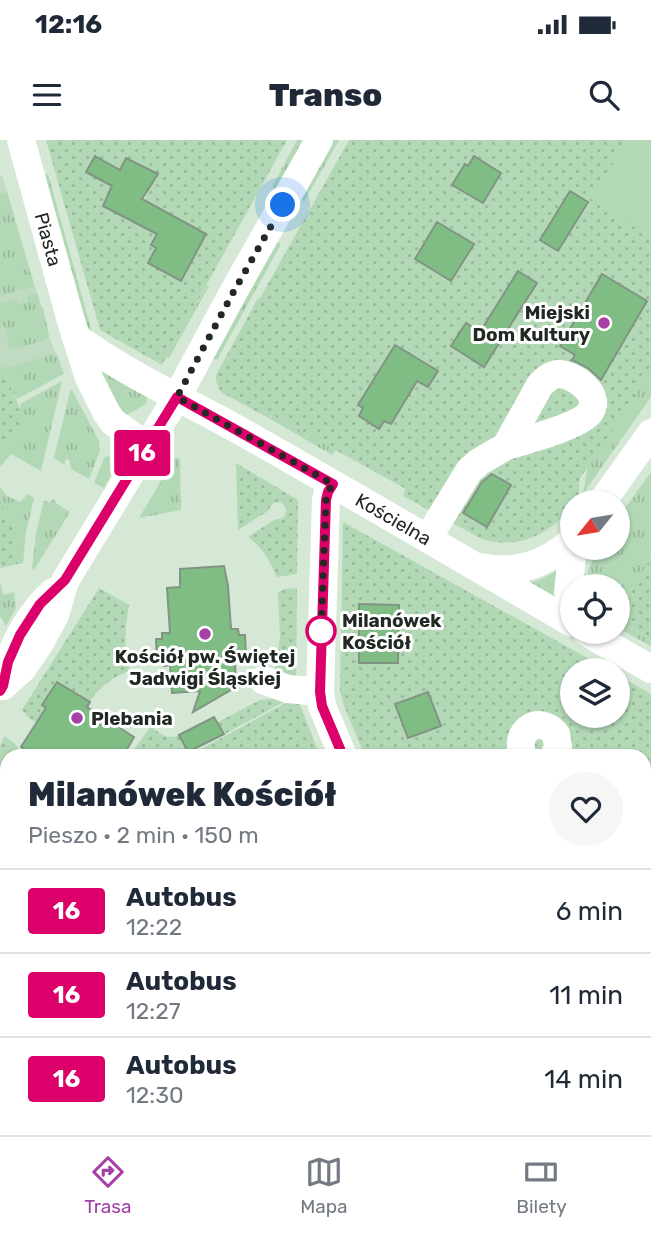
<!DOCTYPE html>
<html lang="pl">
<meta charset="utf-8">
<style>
:root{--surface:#fff;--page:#f6f6f7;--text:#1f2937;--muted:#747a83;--line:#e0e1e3;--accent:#a541a6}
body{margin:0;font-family:Rubik,sans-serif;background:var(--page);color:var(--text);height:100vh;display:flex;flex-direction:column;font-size:26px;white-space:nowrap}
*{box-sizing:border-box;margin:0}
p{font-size:23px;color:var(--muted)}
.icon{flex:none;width:38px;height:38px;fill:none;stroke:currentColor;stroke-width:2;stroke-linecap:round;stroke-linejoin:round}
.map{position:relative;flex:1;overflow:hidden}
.details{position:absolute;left:0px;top:609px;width:651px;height:387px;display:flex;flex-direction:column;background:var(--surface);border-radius:21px 21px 0 0;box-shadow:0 2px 5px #0004}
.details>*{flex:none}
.badge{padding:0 14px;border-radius:5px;font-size:24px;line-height:46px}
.needle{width:46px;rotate:240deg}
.buttons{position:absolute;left:560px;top:350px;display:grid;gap:14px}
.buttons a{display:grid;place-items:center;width:70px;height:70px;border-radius:50%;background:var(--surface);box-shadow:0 2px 5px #0004;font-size:35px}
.you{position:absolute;width:35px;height:35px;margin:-18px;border:5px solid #fff;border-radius:50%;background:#1a73e8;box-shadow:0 0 0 10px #1a73e833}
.map>.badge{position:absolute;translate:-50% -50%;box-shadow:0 0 0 4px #fff}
.round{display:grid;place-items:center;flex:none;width:74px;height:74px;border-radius:37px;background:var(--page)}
.summary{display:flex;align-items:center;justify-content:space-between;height:119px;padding:0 28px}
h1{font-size:33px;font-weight:800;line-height:52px}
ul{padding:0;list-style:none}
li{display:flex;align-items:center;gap:21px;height:84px;padding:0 28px;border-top:2px solid var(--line)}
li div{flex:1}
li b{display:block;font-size:26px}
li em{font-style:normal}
li .badge{min-width:77px;font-weight:700;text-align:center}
.status{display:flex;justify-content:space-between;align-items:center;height:49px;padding:0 35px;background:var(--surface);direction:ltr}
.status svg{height:19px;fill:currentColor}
header{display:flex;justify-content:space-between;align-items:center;height:91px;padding:0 28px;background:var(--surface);font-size:32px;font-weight:800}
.menu{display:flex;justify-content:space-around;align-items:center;height:98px;border-top:2px solid var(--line);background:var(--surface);font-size:19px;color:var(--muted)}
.menu a{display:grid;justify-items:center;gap:4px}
.menu .selected{color:var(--accent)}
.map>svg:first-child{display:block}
</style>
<div class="status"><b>12:16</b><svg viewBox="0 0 49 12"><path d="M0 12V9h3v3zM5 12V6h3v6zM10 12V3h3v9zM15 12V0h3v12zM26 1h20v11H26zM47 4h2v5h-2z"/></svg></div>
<header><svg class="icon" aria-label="menu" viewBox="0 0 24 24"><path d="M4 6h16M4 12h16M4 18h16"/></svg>Transo<svg class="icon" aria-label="search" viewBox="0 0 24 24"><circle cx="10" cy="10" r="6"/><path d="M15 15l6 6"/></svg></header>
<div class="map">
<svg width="651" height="995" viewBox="0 0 651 995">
<defs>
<pattern id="grass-tufts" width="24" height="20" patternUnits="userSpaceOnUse" patternTransform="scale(1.75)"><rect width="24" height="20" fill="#b2d8b5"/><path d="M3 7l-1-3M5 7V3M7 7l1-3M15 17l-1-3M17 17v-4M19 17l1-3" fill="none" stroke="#99b99b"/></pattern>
<pattern id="park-dots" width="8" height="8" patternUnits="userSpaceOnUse" patternTransform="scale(1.75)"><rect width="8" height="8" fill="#b2d8b5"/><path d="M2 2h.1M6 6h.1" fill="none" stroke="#99b99b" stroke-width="1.8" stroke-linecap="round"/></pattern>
</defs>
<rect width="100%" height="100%" fill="#d4e8d5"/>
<path fill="#c1dbc3" d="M2,35L37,153L41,166L43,168L49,197L60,223L0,237V37Z"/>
<path fill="url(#grass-tufts)" d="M297,0H304L277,50L272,47Z
M332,0H339L304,62L299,57Z
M48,34L92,192L91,193L81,176L41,36Z
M7,52L34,146L1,156L0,151V55Z
M276,101L281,104L217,220L212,218Z
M207,145L209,146L169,218L166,217Z
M37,153L41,166L43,168L49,197L45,200L15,209L9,208L5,187L0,188V164L16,159L18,164L28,161L27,156Z
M258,158L317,194L273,272L276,277L336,310L332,315L272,280Z
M651,187V257L583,354L590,311Z
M50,215H57L64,234L17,259L5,238L0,237V228L21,224Z
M93,219L148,252L146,264L127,275L118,268Z
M62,241L41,331L11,314L0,327V312C17,296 21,287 20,264Z
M72,250L99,301L100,311L89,339L71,329L69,319L65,320V325L54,318L70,251Z
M107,316L117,319V323L104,348L94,343L104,318Z
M175,318H180L181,370L139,378Z
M651,332V418L618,471V446H587L588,430L599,408H618V378Z
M0,347L7,356L20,362L28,354L34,358L26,392L23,423L18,424L15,408L13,380L0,364Z
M53,358L56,363L70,372L34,430L32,428L36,393L44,360L50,363Z
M559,430L563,466L523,445L539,440Z
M0,441L3,455L14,452L16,468L6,486L0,476Z
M618,481L651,499V506L618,488Z"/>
<path fill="url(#park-dots)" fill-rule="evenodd" d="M46,0H287L162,225L100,190ZM95,17L120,30L126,19L150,46L144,61L87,32Z
M349,0H629L591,59L651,97V229L597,315L580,338L578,361L572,362V367C548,395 519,410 482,399L403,356L406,349L276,277L273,272L271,275L272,280L221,252C217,246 216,242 216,235L258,158H260Z
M0,237H5C24,272 30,282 0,312Z
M236,323L298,360L297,434L277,437C270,421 262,407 248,397L274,380L283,378C288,372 287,366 280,362L273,363L268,371L238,390Z
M0,364L13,380L15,408L18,424L0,428Z
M343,382L609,530H572V576H618V535L651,554V995H512L510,989H644V616H365L344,566L340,551Z
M651,418V499L618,481V471Z
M99,448L129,465C125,487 123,509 130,531C115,535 98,548 90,562L57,541L42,565L53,572L40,584L30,579L22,570Z
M297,448L296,540L274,536L280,498L278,452L285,449Z
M297,557L320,616H188Z
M274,559H289L225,594L218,582L260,560Z
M151,586C159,593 167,601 179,595L189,614L185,616H129Z
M5,596L16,605L20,613L19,616H7V634L0,630V605Z
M0,631L7,636V808L0,812Z
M7,810V866L0,868V814Z
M7,938V989H464L467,995H0V942Z"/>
<path fill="#b2d8b5" d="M629,0H651V97L591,59Z"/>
<path fill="#7fbd85" stroke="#829483" stroke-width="2" d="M95,16L120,30L126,18L158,34L142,59L206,94L181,141L148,123L156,108L151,105L157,94L103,66L112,46L86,32Z
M474,16L501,33L483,63L452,45L465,24L468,26Z
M570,51L588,62L558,111L540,100Z
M437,82L474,104L451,141L415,119Z
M518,131L537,143L484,227L451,206L466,183L480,192Z
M602,134L647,161L601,240L588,228L572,220L575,215L560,206Z
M395,205L438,231L428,247L417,241L391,284L384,281L379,289L359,276L363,268L358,265Z
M492,334L511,345L487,387L463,373L482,342Z
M224,426L228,446L231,489H238L239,495H245L246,517H240V523H235L236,547L193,572L200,551L172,553L170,525L164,526V522L157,521L156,499H162V493H170L167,448L180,447V429Z
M359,464L399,465L398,523H359Z
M57,542L90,562L87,567L134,597L123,616H36L21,607L46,568L42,565Z
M428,552L441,586L408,598L395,564Z
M214,577L224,594L188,612L179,595Z"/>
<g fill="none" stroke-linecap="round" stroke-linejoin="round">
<g stroke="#fff" stroke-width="28">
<path id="s1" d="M21,0L71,181L89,238L106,272L113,282L147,306"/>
<path id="s2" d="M76,197C126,234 183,259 237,289C350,353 461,418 572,483"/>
<path d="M333,344L328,352L326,360L320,552L322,566L343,616"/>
<path d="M602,362L651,293"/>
<path d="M428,398L469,331L479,322L506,306L540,245C545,240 550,235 558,234C572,233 603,254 590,272C581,286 523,301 506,306"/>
<path d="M480,427C515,435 546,424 572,401"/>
<path d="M572,473L568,452L573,408"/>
<path d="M586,492L651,529"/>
<path d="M5,537C11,506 29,474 53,452"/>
<path d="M263,540L288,549L320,552"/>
<path d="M3,546L22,529L40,503L55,475L65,441L177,257L234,151L319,0"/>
<path d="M523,616C513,592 538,573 556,594L558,607L554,616"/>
<path d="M483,989L485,995"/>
</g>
</g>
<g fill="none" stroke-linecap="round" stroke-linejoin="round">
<defs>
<path id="line" d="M0,551L3,546L8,522L20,495L40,464L65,440L177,257L333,344L328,352L326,360L320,552L322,566L343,616"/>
</defs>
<use href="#line" stroke="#fff" stroke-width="16"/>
<use href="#line" stroke="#dc006a" stroke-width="10"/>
<path stroke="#212922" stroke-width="7" stroke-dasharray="0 12.6" d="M283,65L234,151L177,257L333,344L328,352L326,360L321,491"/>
</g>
<g fill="#a541a6" stroke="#fff" stroke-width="2.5">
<circle cx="604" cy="183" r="7"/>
<circle cx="205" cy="494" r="7"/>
<circle cx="77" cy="578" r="7"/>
</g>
<circle fill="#fff" stroke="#dc006a" stroke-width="3.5" cx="321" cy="491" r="14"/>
<g text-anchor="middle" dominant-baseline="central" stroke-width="6" stroke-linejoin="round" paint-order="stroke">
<g font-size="19" fill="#212922" stroke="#fff">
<text stroke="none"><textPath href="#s1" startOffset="103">Piasta</textPath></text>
<text stroke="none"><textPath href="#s2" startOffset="366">Kościelna</textPath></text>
</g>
<g font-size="19" font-weight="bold" fill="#212922" stroke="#fff" text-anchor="end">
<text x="590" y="172">Miejski<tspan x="590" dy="22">Dom Kultury</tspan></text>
<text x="205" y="516" text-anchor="middle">Kościół pw. Świętej<tspan x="205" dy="22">Jadwigi Śląskiej</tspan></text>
<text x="91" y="578" text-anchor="start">Plebania</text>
</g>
<g font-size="19" font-weight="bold" fill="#212922" stroke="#fff" text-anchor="start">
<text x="342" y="480">Milanówek<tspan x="342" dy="22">Kościół</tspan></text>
</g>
</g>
</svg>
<div class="buttons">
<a><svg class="needle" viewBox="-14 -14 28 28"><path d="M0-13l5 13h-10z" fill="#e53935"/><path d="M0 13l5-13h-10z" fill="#747a83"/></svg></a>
<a><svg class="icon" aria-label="locate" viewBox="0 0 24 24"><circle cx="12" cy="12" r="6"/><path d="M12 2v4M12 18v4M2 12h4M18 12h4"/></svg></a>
<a><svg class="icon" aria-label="layers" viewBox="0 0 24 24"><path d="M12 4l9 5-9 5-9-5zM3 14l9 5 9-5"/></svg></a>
</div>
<div class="you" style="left:283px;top:65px"></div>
<b class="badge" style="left:142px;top:313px;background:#dc006a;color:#fff">16</b>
<section class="details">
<div class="summary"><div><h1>Milanówek Kościół</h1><p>Pieszo · 2 min · 150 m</p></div><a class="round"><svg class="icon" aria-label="heart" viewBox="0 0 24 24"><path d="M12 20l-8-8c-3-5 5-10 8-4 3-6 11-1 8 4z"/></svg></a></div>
<ul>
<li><span class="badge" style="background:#dc006a;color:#fff">16</span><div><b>Autobus</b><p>12:22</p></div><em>6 min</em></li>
<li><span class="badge" style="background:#dc006a;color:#fff">16</span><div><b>Autobus</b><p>12:27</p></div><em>11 min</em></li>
<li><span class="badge" style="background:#dc006a;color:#fff">16</span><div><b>Autobus</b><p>12:30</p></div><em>14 min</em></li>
</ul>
</section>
</div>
<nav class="menu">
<a class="selected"><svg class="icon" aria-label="directions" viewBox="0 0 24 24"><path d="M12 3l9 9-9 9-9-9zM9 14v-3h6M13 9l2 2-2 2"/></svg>Trasa</a>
<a><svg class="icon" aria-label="map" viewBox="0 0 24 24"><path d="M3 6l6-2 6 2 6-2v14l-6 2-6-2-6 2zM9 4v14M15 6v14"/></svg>Mapa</a>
<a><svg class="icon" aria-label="tickets" viewBox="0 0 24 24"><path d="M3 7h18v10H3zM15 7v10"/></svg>Bilety</a>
</nav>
